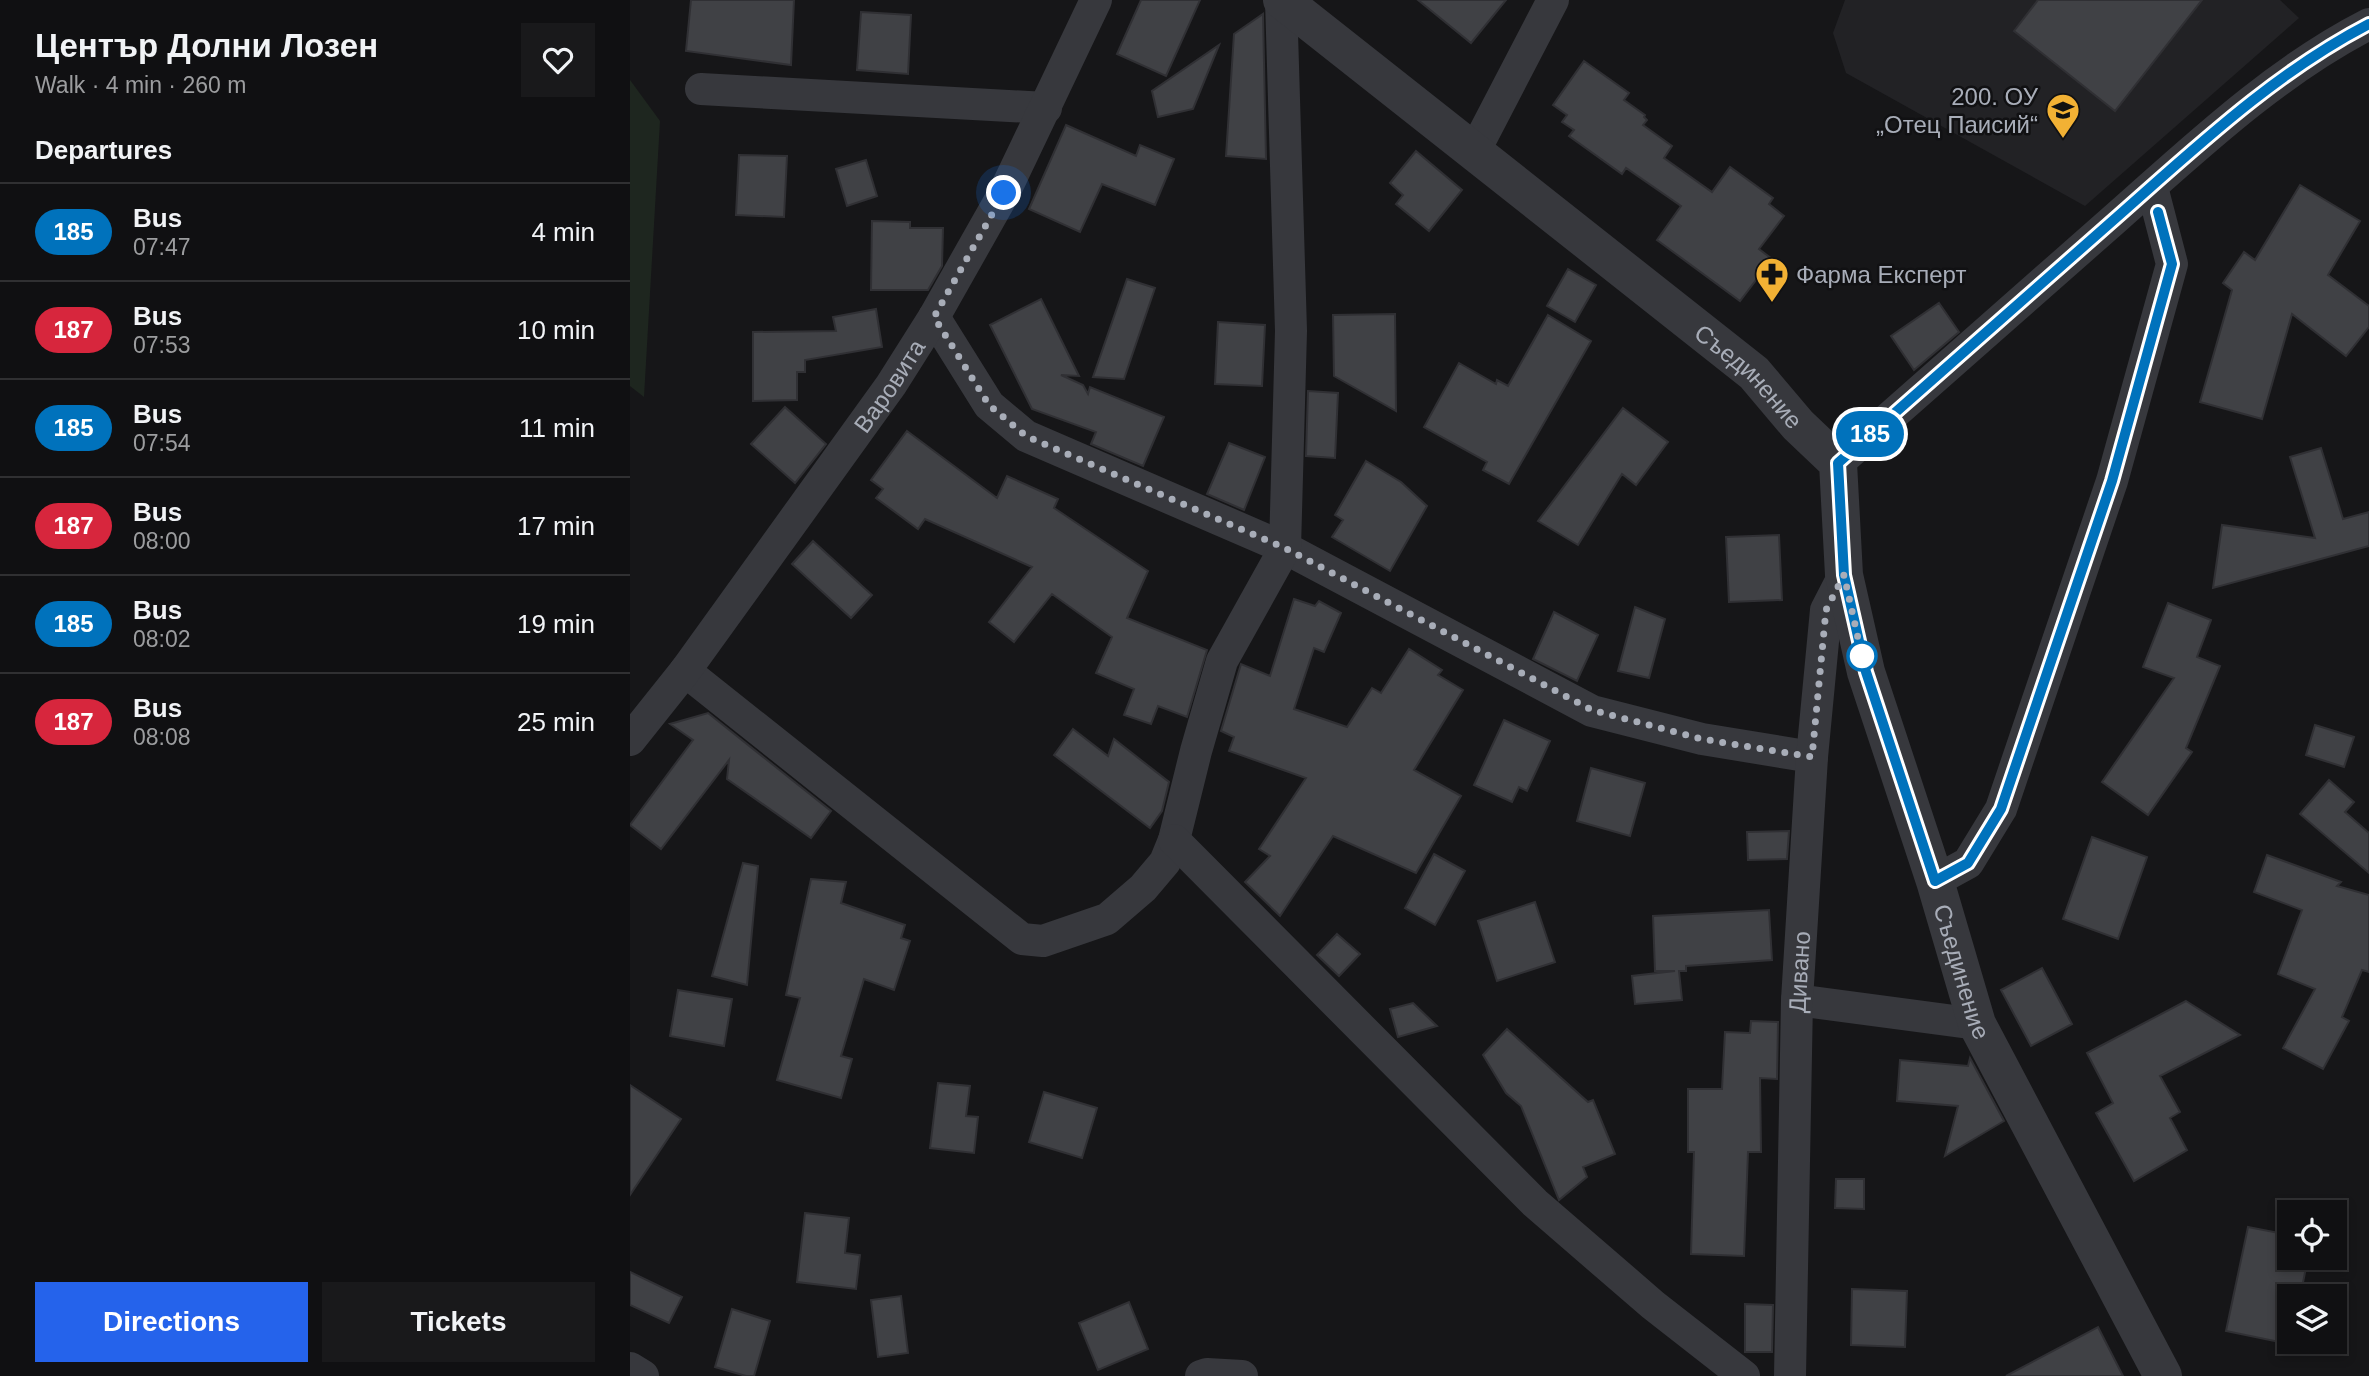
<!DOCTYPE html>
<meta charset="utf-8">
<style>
:root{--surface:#101012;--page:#19191b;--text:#f1f3f6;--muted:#9c9d9f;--line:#303032;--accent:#2563eb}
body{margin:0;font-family:Arial,sans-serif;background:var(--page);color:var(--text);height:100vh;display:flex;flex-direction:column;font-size:26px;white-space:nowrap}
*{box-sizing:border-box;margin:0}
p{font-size:23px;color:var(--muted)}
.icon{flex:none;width:38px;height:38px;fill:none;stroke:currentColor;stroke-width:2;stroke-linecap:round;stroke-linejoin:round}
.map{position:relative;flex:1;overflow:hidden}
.drawer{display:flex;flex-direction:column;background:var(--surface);width:630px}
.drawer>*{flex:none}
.badge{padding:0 14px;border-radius:23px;font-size:24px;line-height:46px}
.controls{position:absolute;left:1647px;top:1200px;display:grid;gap:14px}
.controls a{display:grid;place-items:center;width:70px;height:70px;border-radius:0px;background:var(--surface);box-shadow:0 4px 10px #0003,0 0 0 2px var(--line);font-size:35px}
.you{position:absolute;width:35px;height:35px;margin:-18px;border:5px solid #fff;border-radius:50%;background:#1a73e8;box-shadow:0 0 0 10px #1a73e833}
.map>.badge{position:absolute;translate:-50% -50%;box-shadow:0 0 0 4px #fff}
h2{padding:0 35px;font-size:26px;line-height:63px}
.round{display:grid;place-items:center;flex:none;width:74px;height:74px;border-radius:0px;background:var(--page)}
.summary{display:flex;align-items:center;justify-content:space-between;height:119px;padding:0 35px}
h1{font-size:33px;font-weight:700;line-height:52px}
.primary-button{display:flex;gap:14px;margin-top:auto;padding:14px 35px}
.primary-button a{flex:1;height:80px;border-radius:0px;background:var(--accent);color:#fff;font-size:28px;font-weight:700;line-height:80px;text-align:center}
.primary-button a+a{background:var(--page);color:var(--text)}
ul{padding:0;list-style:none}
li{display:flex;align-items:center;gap:21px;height:98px;padding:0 35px;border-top:2px solid var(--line)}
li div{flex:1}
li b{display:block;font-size:26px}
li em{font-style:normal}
li .badge{min-width:77px;font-weight:700;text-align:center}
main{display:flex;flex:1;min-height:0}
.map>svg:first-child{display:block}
</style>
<main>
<section class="drawer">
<div class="summary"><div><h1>Център Долни Лозен</h1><p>Walk · 4 min · 260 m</p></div><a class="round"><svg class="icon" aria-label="heart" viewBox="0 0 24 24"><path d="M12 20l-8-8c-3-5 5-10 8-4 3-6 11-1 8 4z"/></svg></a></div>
<h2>Departures</h2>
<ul>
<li><span class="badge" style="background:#0072bc;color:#fff">185</span><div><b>Bus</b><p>07:47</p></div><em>4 min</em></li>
<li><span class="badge" style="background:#d7263d;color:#fff">187</span><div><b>Bus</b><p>07:53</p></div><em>10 min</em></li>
<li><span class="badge" style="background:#0072bc;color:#fff">185</span><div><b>Bus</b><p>07:54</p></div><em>11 min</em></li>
<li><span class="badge" style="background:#d7263d;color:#fff">187</span><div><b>Bus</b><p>08:00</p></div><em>17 min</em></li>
<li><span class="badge" style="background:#0072bc;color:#fff">185</span><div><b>Bus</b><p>08:02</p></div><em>19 min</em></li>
<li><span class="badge" style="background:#d7263d;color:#fff">187</span><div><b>Bus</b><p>08:08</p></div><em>25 min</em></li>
</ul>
<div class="primary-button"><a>Directions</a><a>Tickets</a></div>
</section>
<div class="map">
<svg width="1739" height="1376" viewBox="0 0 1739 1376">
<rect width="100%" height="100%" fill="#161618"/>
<path fill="#222225" d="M1215,0H1650L1669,18L1455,206L1216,73L1203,33Z"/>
<path fill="#1e261f" d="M0,80L30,121L14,397L0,386Z"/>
<path fill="#404145" stroke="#303034" stroke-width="2" d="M61,0H164L161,65L56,51Z
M511,0H570L536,76L487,54Z
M788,0H876L841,43Z
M1408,0H1572L1485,111L1384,31Z
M231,12L281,15L278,74L227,70Z
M633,14L636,159L596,156L604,34Z
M589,45L563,109L528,117L522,91Z
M954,61L999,93L994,100L1015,115L1014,117L1017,120L1013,125L1042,146L1034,158L1082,192L1100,167L1143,198L1139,204L1154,216L1129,249L1142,259L1110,301L1027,240L1051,206L996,168L992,174L939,136L944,130L932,122L937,115L923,105Z
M436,125L506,156L510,145L544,159L525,205L472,184L450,232L399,209Z
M786,151L832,190L799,231L766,204L773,195L760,183Z
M109,155L157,156L154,217L106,215Z
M236,160L247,196L217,206L206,169Z
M1670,185L1730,221L1698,275L1739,306V327L1716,356L1662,314L1632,419L1570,402L1602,290L1593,283L1614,252L1625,260Z
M242,221L280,222V228H313L312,266L298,290H241Z
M938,269L966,285L945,322L917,306Z
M497,279L525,288L494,379L463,377Z
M411,299L449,376L431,375L453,385L458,394L460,387L534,417L513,466L461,444L466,432L402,409L360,325Z
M1309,303L1329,332L1284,370L1261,336Z
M246,309L252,347L175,360V372H167V400L123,401V332L206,331L203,317Z
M765,314L766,411L704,376L703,315Z
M918,315L961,341L879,484L853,470L857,462L794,427L829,363L866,384L867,380L878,386Z
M588,322L635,325L632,386L585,384Z
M678,391L708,393L705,458L676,456Z
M155,407L196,444L165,483L121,444Z
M993,408L1038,442L1006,485L992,474L948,545L908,521Z
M277,431L367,498L377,476L428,499L424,508L518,571L497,618L577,650L557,717L528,706L521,724L494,715L504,689L466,673L482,637L422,594L384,642L359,622L402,567L295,519L288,529L246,498L253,489L241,480Z
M599,443L635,457L614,510L577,494Z
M1691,448L1713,519L1739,512V546L1583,588L1592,525L1685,538L1660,457Z
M736,461L771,482L797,506L760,571L702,537L713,520L705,515Z
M1149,535L1152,600L1099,602L1096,537Z
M183,541L242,595L221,618L162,564Z
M664,599L685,606L689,601L711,613L694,652L684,648L664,709L717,727L742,688L751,693L779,649L812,670L808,675L833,690L784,770L831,796L786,873L703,836L650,916L615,882L640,856L629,849L676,778L599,751L604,737L591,731L611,664L640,676Z
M1538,603L1581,620L1567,657L1590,666L1556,748L1562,752L1518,815L1472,782L1544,678L1513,667Z
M1005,607L1035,619L1019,678L988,671Z
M924,612L968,635L947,681L903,659Z
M78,713L201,811L181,838L97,779L99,760L31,849L0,825L63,740L40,724Z
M874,720L920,741L897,791L889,787L882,802L844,785Z
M1685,725L1724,737L1714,767L1676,755Z
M443,729L478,756L484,739L539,782L532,811L520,828L424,755Z
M961,768L1015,783L1000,836L947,821Z
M1699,780L1724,802L1715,812L1739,833V873L1670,814Z
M1159,831L1157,859L1118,860L1117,832Z
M1462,837L1517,857L1488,939L1433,919Z
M804,854L835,871L805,925L775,908Z
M1637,855L1711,882L1707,886L1739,895V972L1732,970L1712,1017L1719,1021L1693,1069L1653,1048L1685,989L1648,974L1672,910L1624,892Z
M113,863L128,866L117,985L82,976Z
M181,879L216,882L211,903L275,925L271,938L280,941L264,990L234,979L211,1056L222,1059L211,1098L147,1080L170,998L156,995Z
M905,902L925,962L867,981L848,921Z
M1139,910L1142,960L1056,966V971H1049L1052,1000L1005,1004L1002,976L1045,971H1025L1023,916Z
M707,934L730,954L709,976L687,955Z
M1412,968L1442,1024L1401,1046L1371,990Z
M48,990L102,999L94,1046L40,1036Z
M1556,1001L1610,1035L1530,1076L1550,1112L1540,1118L1557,1150L1504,1181L1466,1113L1483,1103L1457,1053Z
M783,1003L807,1026L768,1037L760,1009Z
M1121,1021L1148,1022L1147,1079L1130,1078L1131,1152H1118L1114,1256L1061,1254L1064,1152H1058V1089H1092L1095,1032L1120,1033Z
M877,1029L958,1102L963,1100L985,1154L953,1167L957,1177L929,1200L891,1106L876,1093L853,1055Z
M1340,1058L1374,1121L1315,1156L1328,1106L1267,1101L1270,1060L1338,1066Z
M308,1083L340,1086L336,1116L348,1117L344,1153L300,1148Z
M0,1085L51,1119L0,1195Z
M414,1092L467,1108L452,1158L399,1142Z
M1206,1179H1234V1209L1205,1208Z
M175,1213L219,1218L215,1253L230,1255L226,1289L167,1282Z
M1618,1227L1659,1235V1258H1678L1670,1297H1659V1344L1596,1331Z
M0,1272L52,1297L39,1323L0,1305Z
M1222,1289L1277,1291L1275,1347L1221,1345Z
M271,1296L278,1353L248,1357L241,1300Z
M499,1302L518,1349L468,1370L449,1323Z
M1115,1304L1143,1305L1142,1352H1115Z
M102,1309L140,1321L124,1376H116L85,1367Z
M1468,1327L1493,1376H1376Z"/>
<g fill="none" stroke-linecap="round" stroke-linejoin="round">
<g stroke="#37383d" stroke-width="32">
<path d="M71,89L416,108"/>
<path d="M844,152L923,0"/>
<path d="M304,317L359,405L396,436L655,548L962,711L1072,739L1182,757"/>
<path d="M1208,463C1301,381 1394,299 1487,217C1565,148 1645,72 1739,24"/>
<path d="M55,671L392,939L413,941L477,919L513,888L535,862L544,840L566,751L592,661L655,548L661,331L651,0"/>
<path id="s1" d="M0,740L55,671L261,385L304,317L374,193L466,0"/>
<path d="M544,840L905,1203L1023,1305L1114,1376"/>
<path d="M1305,881L1338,863L1371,809L1482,481L1542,264L1522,187"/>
<path d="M1167,1000L1347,1024"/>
<path d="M0,1368L13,1376"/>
<path d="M571,1376L577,1374L612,1376"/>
<path id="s2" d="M1160,1376L1167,1000L1182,757L1196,610L1214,575"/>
</g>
<path stroke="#37383d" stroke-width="38" id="s3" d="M652,0L1124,373L1168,425L1208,463L1214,575L1236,672L1305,881L1347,1024L1533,1376"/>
</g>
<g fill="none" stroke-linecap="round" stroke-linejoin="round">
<defs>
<path id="line" d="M1528,212L1542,264L1482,481L1371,809L1338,863L1305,881L1236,672L1214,575L1208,463C1298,383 1389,304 1479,224C1560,153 1642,74 1739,24"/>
</defs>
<use href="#line" stroke="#fff" stroke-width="16"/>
<use href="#line" stroke="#0072bc" stroke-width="10"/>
<path stroke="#a8adb8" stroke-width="7" stroke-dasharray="0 12.6" d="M374,193L304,317L359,405L396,436L655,548L962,710L1072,739L1182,757L1196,610L1214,575L1232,656"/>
</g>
<defs>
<symbol id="school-pin" viewBox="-11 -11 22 30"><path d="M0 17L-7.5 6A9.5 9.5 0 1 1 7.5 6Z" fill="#f2b134" stroke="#111113"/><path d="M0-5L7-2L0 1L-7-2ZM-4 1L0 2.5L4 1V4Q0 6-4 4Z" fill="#111"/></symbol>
<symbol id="pharmacy-pin" viewBox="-11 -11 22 30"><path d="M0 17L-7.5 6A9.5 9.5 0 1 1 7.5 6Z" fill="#f2b134" stroke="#111113"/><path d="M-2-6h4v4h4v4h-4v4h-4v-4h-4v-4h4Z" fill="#111"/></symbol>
</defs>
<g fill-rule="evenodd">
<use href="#school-pin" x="1414" y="91" width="38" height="52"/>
<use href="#pharmacy-pin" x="1123" y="255" width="38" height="52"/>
</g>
<circle fill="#fff" stroke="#0072bc" stroke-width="3.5" cx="1232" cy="656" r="14"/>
<g text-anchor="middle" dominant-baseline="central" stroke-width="5" stroke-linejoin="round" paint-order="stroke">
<g font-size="24" fill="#a8adb8" stroke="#111113" text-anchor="end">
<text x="1408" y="96">200. ОУ<tspan x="1408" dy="28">„Отец Паисий“</tspan></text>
<text x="1166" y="274" text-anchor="start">Фарма Експерт</text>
</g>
<g font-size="24" fill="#a8adb8" stroke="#111113">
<text stroke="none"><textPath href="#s3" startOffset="600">Съединение</textPath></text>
<text stroke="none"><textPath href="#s1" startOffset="439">Варовита</textPath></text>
<text stroke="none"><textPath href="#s3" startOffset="1251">Съединение</textPath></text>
<text stroke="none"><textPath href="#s2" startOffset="404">Дивано</textPath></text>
</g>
</g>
</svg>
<div class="controls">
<a><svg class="icon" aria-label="locate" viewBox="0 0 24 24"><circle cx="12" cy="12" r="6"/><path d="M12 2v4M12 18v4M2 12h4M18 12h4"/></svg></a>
<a><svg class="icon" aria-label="layers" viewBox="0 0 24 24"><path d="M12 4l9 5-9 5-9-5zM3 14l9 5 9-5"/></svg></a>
</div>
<div class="you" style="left:374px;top:193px"></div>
<b class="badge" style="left:1240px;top:434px;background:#0072bc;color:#fff">185</b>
</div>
</main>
